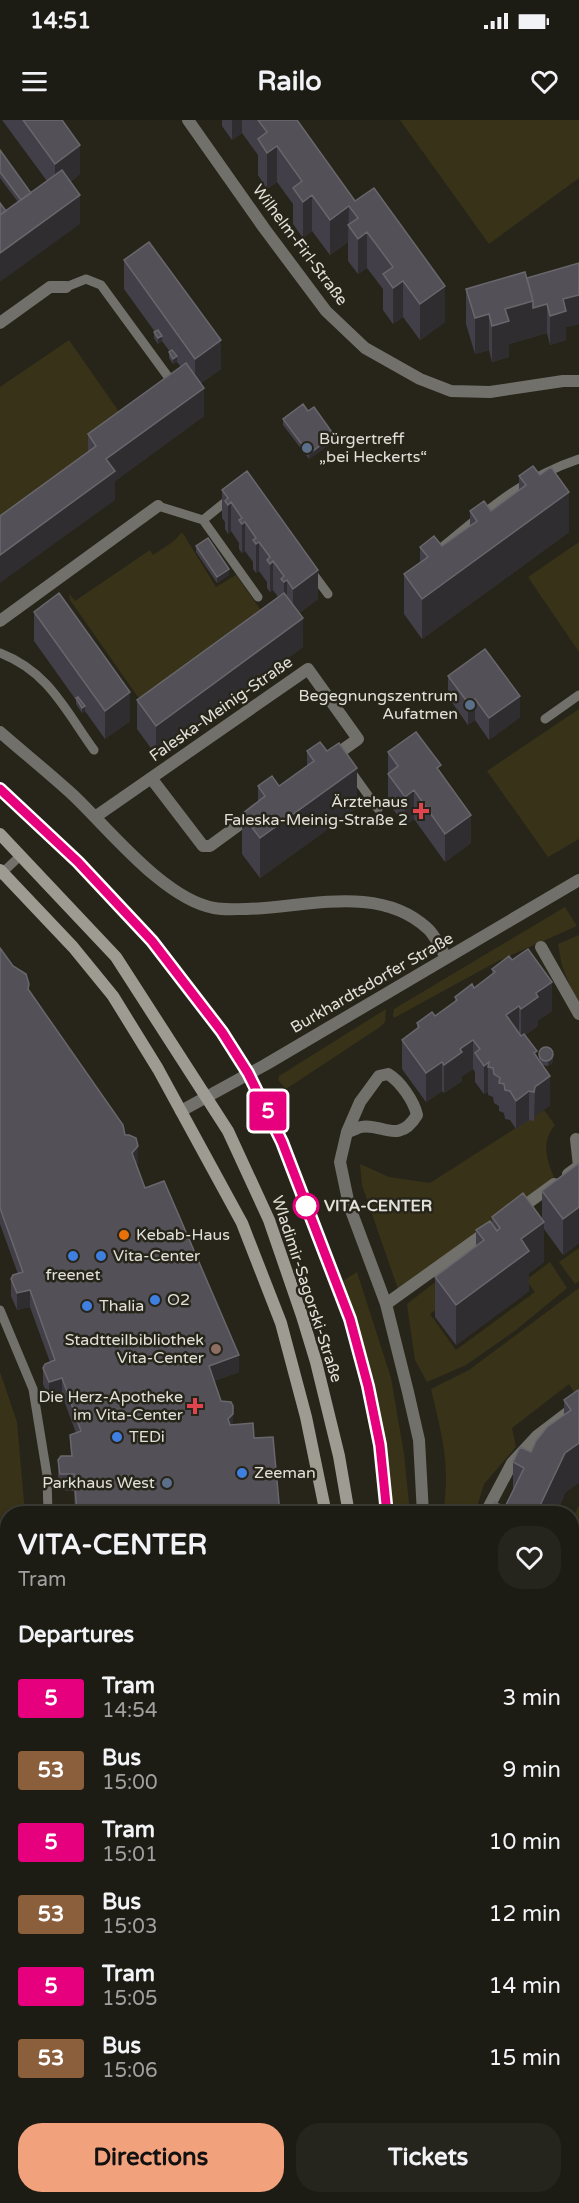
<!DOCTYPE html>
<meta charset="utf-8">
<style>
:root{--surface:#1d1c14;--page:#25251d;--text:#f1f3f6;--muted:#a0a1a0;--line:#3b3a34;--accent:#f1a17b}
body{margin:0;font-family:"Varela Round",sans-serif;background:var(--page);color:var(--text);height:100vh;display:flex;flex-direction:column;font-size:22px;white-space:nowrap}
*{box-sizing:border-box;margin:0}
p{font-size:20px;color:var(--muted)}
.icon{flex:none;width:33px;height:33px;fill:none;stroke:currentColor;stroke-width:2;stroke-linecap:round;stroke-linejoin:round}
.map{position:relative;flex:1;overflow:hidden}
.sheet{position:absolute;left:0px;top:1386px;width:579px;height:698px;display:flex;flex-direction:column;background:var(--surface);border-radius:24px 24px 0 0;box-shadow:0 3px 9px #0003,0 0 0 2px var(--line)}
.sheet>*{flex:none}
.badge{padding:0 12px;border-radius:4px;font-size:21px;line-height:39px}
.map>.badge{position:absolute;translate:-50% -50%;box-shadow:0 0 0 3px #fff}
h2{padding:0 18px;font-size:22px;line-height:54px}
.round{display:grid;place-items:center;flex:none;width:63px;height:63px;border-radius:24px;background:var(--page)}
.head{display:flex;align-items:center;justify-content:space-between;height:102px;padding:0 18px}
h1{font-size:28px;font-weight:800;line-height:45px}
.primary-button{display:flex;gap:12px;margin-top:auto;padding:12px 18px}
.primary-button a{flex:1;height:69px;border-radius:24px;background:var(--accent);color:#111;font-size:24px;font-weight:800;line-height:69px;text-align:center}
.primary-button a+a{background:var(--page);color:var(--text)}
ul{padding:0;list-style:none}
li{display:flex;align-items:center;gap:18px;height:72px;padding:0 18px}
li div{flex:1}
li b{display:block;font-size:22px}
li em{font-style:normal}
li .badge{min-width:66px;font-weight:700;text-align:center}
.status{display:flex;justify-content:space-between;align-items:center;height:42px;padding:0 30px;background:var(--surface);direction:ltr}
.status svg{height:16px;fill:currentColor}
header{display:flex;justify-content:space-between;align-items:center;height:78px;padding:0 18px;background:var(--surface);font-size:27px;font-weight:800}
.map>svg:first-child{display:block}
</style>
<div class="status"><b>14:51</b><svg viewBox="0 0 49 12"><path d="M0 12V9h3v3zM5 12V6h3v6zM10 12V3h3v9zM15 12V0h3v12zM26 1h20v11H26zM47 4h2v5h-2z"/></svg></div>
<header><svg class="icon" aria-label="menu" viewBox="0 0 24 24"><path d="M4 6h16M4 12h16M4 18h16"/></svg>Railo<svg class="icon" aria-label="heart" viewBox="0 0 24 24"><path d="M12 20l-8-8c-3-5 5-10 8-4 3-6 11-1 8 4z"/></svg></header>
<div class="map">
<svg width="579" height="2083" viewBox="0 0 579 2083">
<rect width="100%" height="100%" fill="#27251a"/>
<path fill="#383218" d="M400,0H579V58L489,124Z
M69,220L122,296L144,292L84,335L82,355L0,414V267Z
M182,412L216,467L236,455L270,503L145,587L70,480L69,473L75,481L150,430L153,435L174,421Z
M579,422V532L528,457Z
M579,589V719L548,737L487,651Z
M565,787L577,806L498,841L394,898L393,896L394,889Z
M579,815V888L562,846L558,824Z
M386,889L385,902L380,907L286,969L278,960L279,956Z
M544,990L555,1005C541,1022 546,1038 554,1057L398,1169L362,1065L360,1044L389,1057L430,1063Z
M579,1128V1161L575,1164L559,1142Z
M550,1142L567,1168L516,1210L466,1245L427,1262L415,1240L407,1184L456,1146L462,1170L430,1194L456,1230L535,1172L526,1160Z
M357,1152L391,1258L404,1334L410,1393H391L386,1330L373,1265L341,1162Z
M579,1168V1276L577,1277L569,1264L512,1308L516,1327L484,1364L475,1393H443C451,1345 442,1316 431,1269L469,1250Z
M0,1252L17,1302L25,1393L8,1394L6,1672L8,1673L7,1875L0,1871Z
M579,1385V1505L572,1509V1399Z
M572,1683L579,1687V1721L572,1739Z
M579,1970V2022L572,2034V1987Z
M229,2076H360L351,2083H229Z"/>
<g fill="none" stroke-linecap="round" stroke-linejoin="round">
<path stroke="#72706b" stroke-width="9" d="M66,167L86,159L101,165L169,258
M158,386L203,400L258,477
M203,400L229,379
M441,428C485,392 524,357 579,339
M311,451L328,474
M0,533C49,552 65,590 94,630
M545,599L579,575
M350,650L378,689
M0,755L21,735
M0,1190L33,1269L47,1355L48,1394"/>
<path stroke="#72706b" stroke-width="12" d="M541,827L579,894"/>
<path stroke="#72706b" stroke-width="12" d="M188,0L264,108L326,191L365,228L420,259L451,271L490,272L563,261H579
M0,203L50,167H66
M0,501L158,386
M0,612C24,633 49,653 73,675C109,709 164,779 214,788C224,790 235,789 246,789C304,788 378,763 427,808C435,815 441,828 446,838
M151,658L203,726H210L255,693
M95,697L308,549L358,619L330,639
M181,991L265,945L579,760
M347,1012C352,1011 357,1008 361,1007C381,1002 398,1026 417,995C414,981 400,961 388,954L379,956L360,982L347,1012L340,1042L349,1085L386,1184L408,1272L419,1320L423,1394
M568,1054L579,1046L576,1019
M517,1091L554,1064
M386,1184L488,1111
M485,1394L512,1343L537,1316L579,1284
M572,1565L579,1551
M572,1805L579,1816
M572,2051L579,2045
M482,2083L510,2076"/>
<path stroke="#9e9b93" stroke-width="12" d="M0,714L116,837L228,1011L269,1100L302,1196L316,1242L339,1336L349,1394
M0,750L73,827L113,876L158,949L242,1103L281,1203L306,1297L326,1394
M409,2076L410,2083"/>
<path stroke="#cbcac2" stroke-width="1.5" d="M0,669L78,742L152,821L222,912L248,953L282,1022L350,1199L368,1266L379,1325L387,1394
M442,2076V2083"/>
</g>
<path fill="#423f49" d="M2,0H62L80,54L70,62L80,104L6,91L18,82L0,58V30L31,73L47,61Z
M222,0H297L355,81L445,202L420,220L403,197L393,204L383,190V169L367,148L358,154L348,141V122L330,135L312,111L303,118L293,104V84L277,62L267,69L258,55V35L242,13L232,20L222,6Z
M124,140L221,249L201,263L204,296L115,361V380L88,332V314L181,247L177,242L173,244L169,238V232H170L162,221L158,224L154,218V212H155L124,169Z
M579,143V204L566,207V220L550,225L547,213L509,224V237L492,242L489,230L475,234L466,204V169L527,158Z
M308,291L334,321L309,339L283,305V299Z
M519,356L569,412L422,519L404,494V454L420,442V427L442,426L470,406V391H491L519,370Z
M222,370L318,479L299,493L303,527L156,635L137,609V580L278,477L273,470L270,472L267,468V462L259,451L256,453L253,449V442L245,431L242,433L239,429V423L231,411L228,414L225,409V402L222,398Z
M196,426L229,455L217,463L196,432Z
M34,492L130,601L105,619L85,591L82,593L76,584V580L34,521Z
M448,556L520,597L489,620L475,600L468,605L448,577Z
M307,631L357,688L260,758L242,734V694L258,682V666H279L307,646Z
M388,632L441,652L471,723L445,742L414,699L405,706L388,682Z
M0,828L29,870L125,1015L138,1043L136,1045L145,1068L239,1252L214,1261L221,1281L233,1305L254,1318L280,1394H75L74,1371L60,1370L58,1356V1340L71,1336L70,1315L76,1313L62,1275L49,1279L43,1264V1248L50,1242L30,1187L17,1190L11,1176V1159L18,1154L0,1104Z
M492,849L552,891L538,900V906L525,915L539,940V935L553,938L552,943L548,946L543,945L550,985L535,996L534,1001L529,1000L516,1009L510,1000L505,999L504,993L499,991V986L494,983L493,977L488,975V972L484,974L475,962V952L473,949L462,956V961L444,973L442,971L426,982L402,949V920L417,909V903L435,896L455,882V877L474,868L492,854Z
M579,1043V1123L563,1135L544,1109V1142L529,1153V1171L456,1225L435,1197V1157L476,1126V1110L492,1103V1097L542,1099V1071Z
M578,1270L565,1373L556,1394H489L505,1387L513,1370V1342L531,1332L564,1295V1280Z
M572,1587L577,1590L579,1587V1682L572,1679Z
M0,1944L8,1945V1983H0Z
M163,2076H187L186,2081Z"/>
<path fill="#302d30" d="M232,0H242V13L232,20Z
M80,25V54L55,73V44Z
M277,26V62L267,69V33Z
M80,75V104L0,162V133Z
M312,75V111L303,118V82Z
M349,86L348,122L330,135V100Z
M367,112V148L358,154V119Z
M403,161V197L393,204V168Z
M445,166V202L420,220V184Z
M579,175V204L566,207V220L550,225V196L563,179Z
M533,181L547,184V213L509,224V237L492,242V206L505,189Z
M489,194V230L475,234V198Z
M162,216V221L158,224V218Z
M221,220V249L195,267V239Z
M177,236V242L173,244V239Z
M204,268V296L115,361V380L0,463V435L106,339Z
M334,315V321L309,339V334Z
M569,372V412L422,519V479Z
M231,382V411L228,414V385Z
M245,402V431L242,433V404Z
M259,422V451L256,453V424Z
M273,441V470L270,472V444Z
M229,449V455L217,463V457Z
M318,450V479L293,497V469Z
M287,460V489L284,491V462Z
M303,498V527L156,635V606Z
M130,572V601L105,619V591Z
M520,576V597L489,620V598Z
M475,579V600L468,605V583Z
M85,586V591L82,593V588Z
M357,648V688L260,758V718Z
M414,670V699L405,706V677Z
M471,695V723L445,742V714Z
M552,862V891L538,900V906L521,918V889L536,873Z
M519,886V915L506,895Z
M473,920V949L462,956V961L444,973V945L460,929Z
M553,932L552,943L548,946V940Z
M442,942V971L426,982V953Z
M489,942L488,947V972L484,974V946Z
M550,956V985L535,996L534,1001L535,967Z
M529,971V1000L516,1009V981Z
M138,1026V1043L132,1050V1033Z
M579,1087V1123L563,1135V1099Z
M544,1102V1142L529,1153V1171L456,1225V1185L521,1119Z
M30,1170V1187L17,1190V1173Z
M239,1235V1252L209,1263V1246Z
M62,1258V1275L49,1279V1262Z
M233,1286V1310L228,1315V1299Z
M579,1323V1363L565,1373L556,1394H536L565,1333Z"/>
<path fill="#535058" stroke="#69676c" stroke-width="1.5" d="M23,0H62L80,25L55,44Z
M258,0H297L355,81L374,68L445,166L420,184L403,161L393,168L383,154L393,147L367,112L358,119L348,105L358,98L349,86L330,100L312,75L303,82L293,68L302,61L277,26L267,33L258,19L267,12Z
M0,30L31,73L21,80L0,52Z
M62,50L80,75L0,133V95Z
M0,83L6,91L0,95Z
M149,122L221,220L195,239L124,140Z
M579,143V175L563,179L566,191L550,196L547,184L533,188V181L527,158Z
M525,152L533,181L505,189L509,201L492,206L489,194L475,198L466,169Z
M158,210L162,216L158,218L154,212Z
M172,230L177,236L173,239L169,232Z
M186,243L204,268L106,339L115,351L0,435V396L96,326L88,314Z
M303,284L308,291L314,287L334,315L309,334L283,299Z
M533,346L540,355L551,347L569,372L422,479L404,454L428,437L420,427L434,416L442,426L477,401L470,391L484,381L491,391L526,365L519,356Z
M247,351L318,450L293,469L287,460L284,462L281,459L284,456L273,441L270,444L267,440L270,437L259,422L256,424L253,420L256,418L245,402L242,404L241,403L239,400L242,398L231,382L228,385L225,381L228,378L222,370Z
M208,418L229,449L217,457L196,426Z
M59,473L130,572L105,591L34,492Z
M284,473L303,498L156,606L137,580Z
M485,529L520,576L489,598L475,579L468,583L448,556Z
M78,577L85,586L82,588L76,578Z
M416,612L441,645L437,648L471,695L445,714L414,670L405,677L388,654L398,646L388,632Z
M320,622L327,631L339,623L357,648L260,718L242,694L265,676L258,666L272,656L279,666L314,641L307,631Z
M0,828L13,846L26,854L29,864L28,869L123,1005L125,1015H129L136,1018L138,1026L132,1033L145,1068L164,1061L239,1235L209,1246L221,1281L231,1282L233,1286V1294L228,1299L230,1305L253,1303L254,1318L273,1317L280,1394H77L74,1354H60L58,1340L61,1336H72L70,1315L81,1311L62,1258L49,1262L43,1248L45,1244L55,1240L30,1170L17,1173L11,1159L13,1155L23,1152L0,1088Z
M528,829L552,862L536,873L538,877L521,889L519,886L506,895L521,916L524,914L537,931L534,933L550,956L535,967L534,972L529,971L516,981L510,971L505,970L504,964L499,963L500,958L494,954L493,948L488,947L489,942L484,946L475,933L480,929L473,920L460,929L462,932L444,945L442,942L426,953L402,920L419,907L417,903L432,892L435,896L457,880L455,877L472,864L474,868L495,852L492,849L509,836L512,840Z
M539 934a7 7 0 1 1 14 0a7 7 0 1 1-14 0Z
M579,1043V1087L563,1099L542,1071Z
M523,1073L544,1102L521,1119L529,1131L456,1185L435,1157L484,1120L476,1110L490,1101L497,1111L500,1108L492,1097Z
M578,1270L579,1272V1323L565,1333L536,1394H489L494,1382L505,1387L524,1348L513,1342L520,1327L531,1332L536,1321L547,1307L571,1290L564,1280Z
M572,1587L577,1590L579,1587V1642L572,1639Z
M0,1944L8,1945V1972L0,1971Z"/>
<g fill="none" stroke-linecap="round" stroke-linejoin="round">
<defs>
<path id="line" d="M0,669L78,742L152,821L222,912L248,953L282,1022L350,1199L368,1266L380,1325L387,1394"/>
</defs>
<use href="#line" stroke="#fff" stroke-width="14"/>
<use href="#line" stroke="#e6007e" stroke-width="9"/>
</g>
<g fill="#5c6f8a" stroke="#27251a" stroke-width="2">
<circle cx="307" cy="328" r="6"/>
<circle cx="470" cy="585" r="6"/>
<circle cx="167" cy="1363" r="6"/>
</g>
<g fill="#e0444e" stroke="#27251a" stroke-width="2">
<path d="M418 682h6v6h6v6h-6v6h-6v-6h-6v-6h6z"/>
<path d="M192 1277h6v6h6v6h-6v6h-6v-6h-6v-6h6z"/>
</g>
<circle fill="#fff" stroke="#e6007e" stroke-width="3" cx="306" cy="1086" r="12"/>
<circle fill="#e8710a" stroke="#27251a" stroke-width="2" cx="124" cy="1115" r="6"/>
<g fill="#3f7fe0" stroke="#27251a" stroke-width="2">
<circle cx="73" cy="1136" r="6"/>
<circle cx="101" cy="1136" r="6"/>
<circle cx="155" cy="1180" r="6"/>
<circle cx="87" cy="1186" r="6"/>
<circle cx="117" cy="1317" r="6"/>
<circle cx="242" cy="1353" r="6"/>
</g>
<circle fill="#8d6e63" stroke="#27251a" stroke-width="2" cx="216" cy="1229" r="6"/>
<g text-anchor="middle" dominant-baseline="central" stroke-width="5" stroke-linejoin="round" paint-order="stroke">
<g font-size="16" fill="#e1e0d9" stroke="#27251a">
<text transform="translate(300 125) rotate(53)">Wilhelm-Firl-Straße</text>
<text transform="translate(221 589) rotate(-35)">Faleska-Meinig-Straße</text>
<text transform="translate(372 863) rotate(-30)">Burkhardtsdorfer Straße</text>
<text transform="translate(307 1169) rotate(72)">Wladimir-Sagorski-Straße</text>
</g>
<g font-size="16" fill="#e1e0d9" stroke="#27251a" text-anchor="start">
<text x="319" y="319">Bürgertreff<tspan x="319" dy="18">„bei Heckerts“</tspan></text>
<text x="458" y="576" text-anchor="end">Begegnungszentrum<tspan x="458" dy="18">Aufatmen</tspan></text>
<text x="408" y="682" text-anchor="end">Ärztehaus<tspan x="408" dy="18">Faleska-Meinig-Straße 2</tspan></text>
<text x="136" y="1115">Kebab-Haus</text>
<text x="113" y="1136">Vita-Center</text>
<text x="73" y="1155" text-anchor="middle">freenet</text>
<text x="167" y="1180">O2</text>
<text x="99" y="1186">Thalia</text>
<text x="204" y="1220" text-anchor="end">Stadtteilbibliothek<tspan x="204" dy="18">Vita-Center</tspan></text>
<text x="183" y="1277" text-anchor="end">Die Herz-Apotheke<tspan x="183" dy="18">im Vita-Center</tspan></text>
<text x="129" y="1317">TEDi</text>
<text x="254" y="1353">Zeeman</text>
<text x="155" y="1363" text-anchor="end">Parkhaus West</text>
</g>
<g font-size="16" font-weight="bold" fill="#e1e0d9" stroke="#27251a" text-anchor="start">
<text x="324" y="1086">VITA-CENTER</text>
</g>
</g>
</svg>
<b class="badge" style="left:268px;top:991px;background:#e6007e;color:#fff">5</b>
<section class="sheet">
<div class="head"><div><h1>VITA-CENTER</h1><p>Tram</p></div><a class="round"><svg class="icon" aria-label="heart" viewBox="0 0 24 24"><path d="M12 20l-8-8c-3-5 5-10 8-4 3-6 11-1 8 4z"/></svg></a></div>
<h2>Departures</h2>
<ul>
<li><span class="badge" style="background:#e6007e;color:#fff">5</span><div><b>Tram</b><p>14:54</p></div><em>3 min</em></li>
<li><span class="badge" style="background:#8b5e3c;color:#fff">53</span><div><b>Bus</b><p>15:00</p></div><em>9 min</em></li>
<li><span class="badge" style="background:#e6007e;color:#fff">5</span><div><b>Tram</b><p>15:01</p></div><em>10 min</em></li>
<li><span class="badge" style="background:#8b5e3c;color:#fff">53</span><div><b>Bus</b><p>15:03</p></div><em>12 min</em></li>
<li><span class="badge" style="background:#e6007e;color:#fff">5</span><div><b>Tram</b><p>15:05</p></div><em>14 min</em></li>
<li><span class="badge" style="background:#8b5e3c;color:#fff">53</span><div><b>Bus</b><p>15:06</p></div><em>15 min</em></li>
</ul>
<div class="primary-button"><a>Directions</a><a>Tickets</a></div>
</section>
</div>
